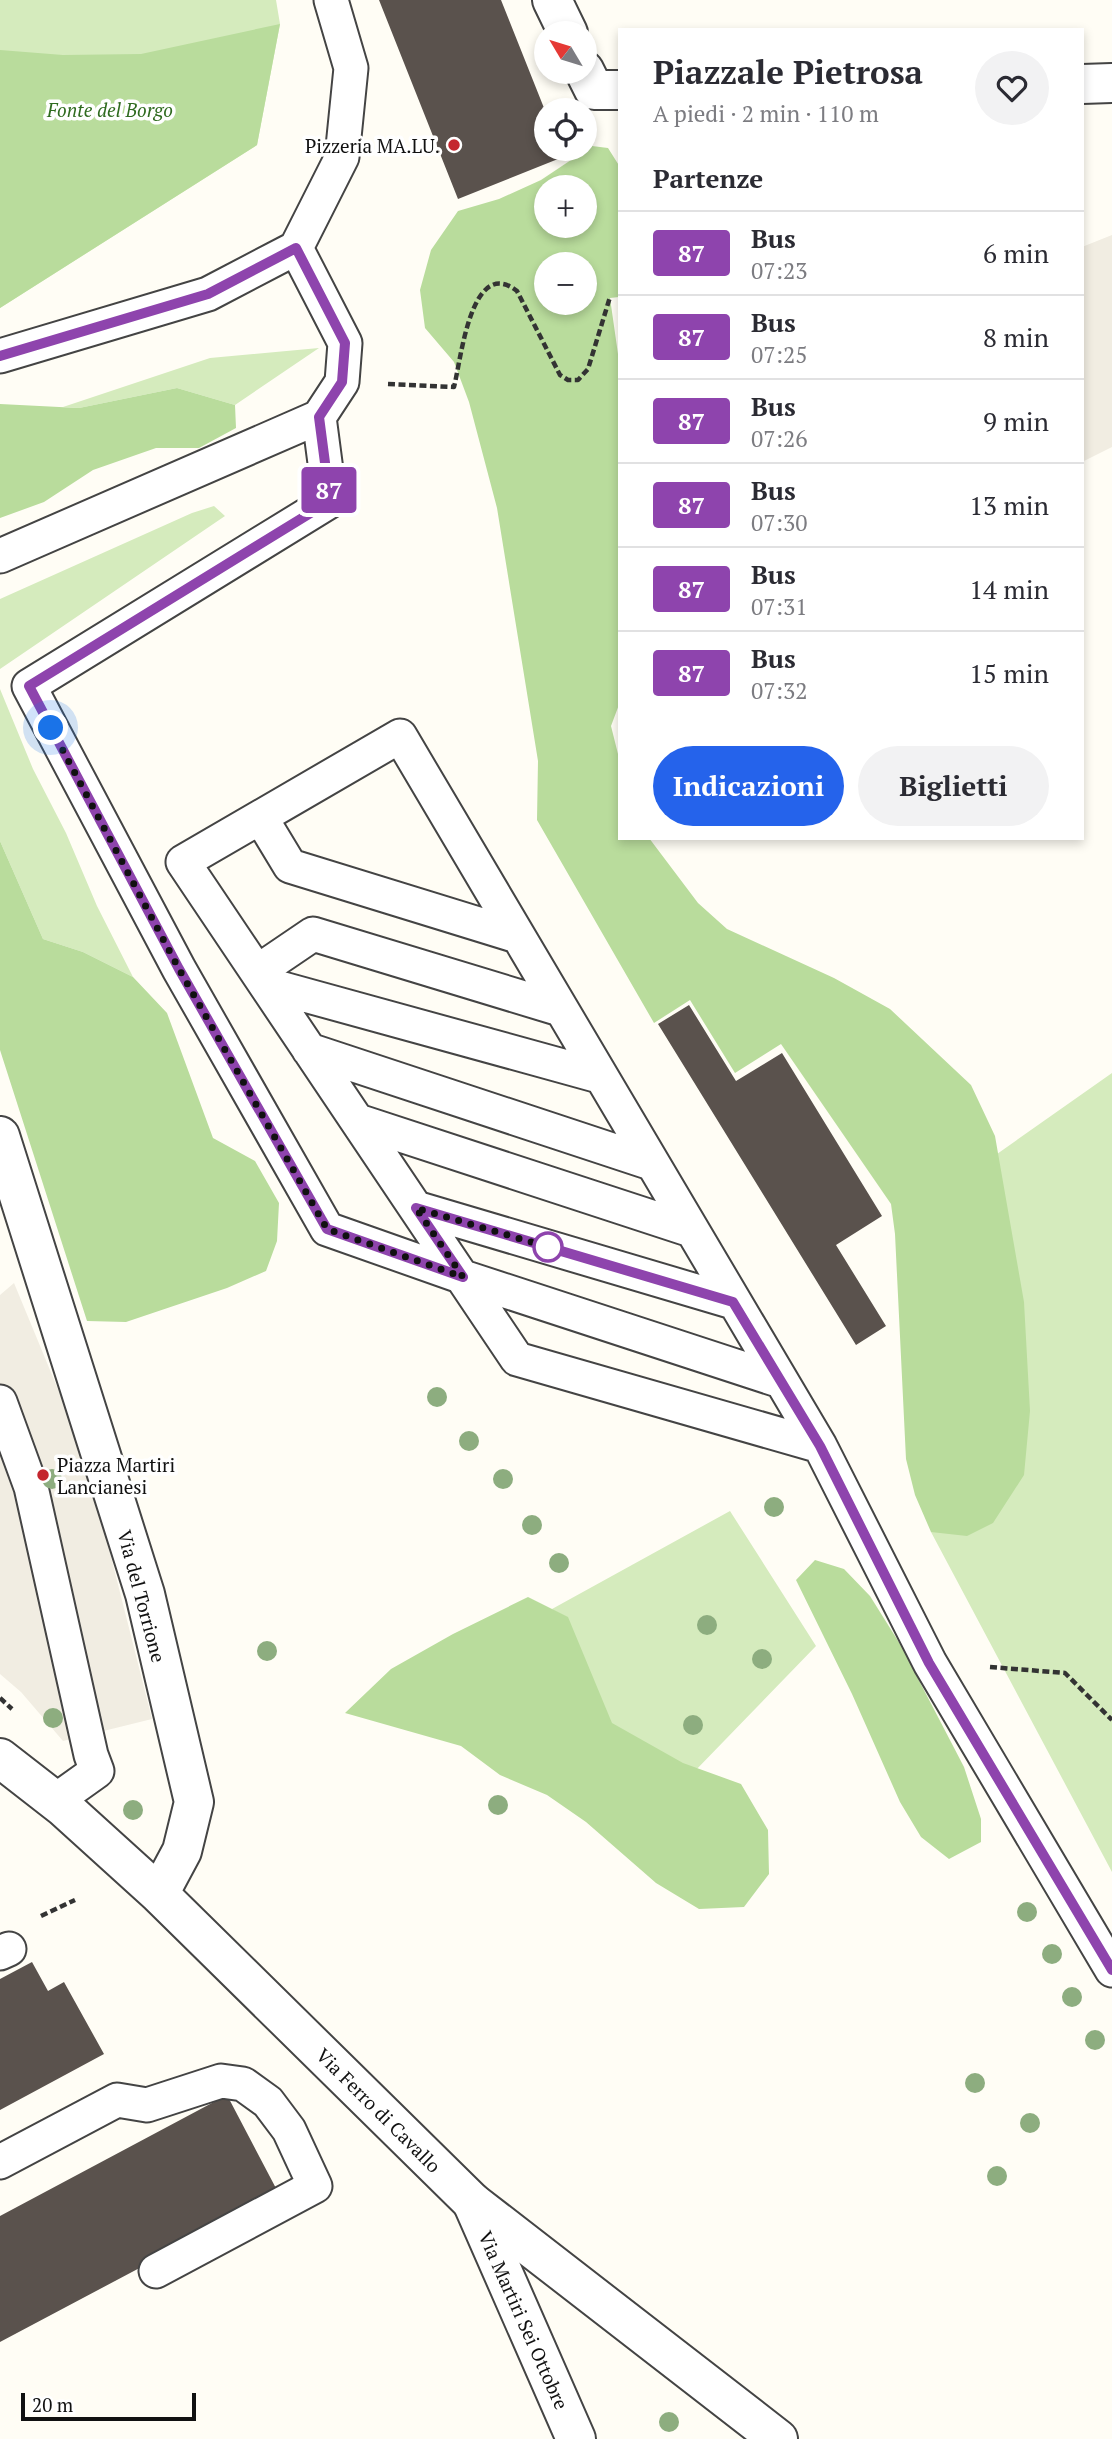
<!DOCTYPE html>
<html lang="it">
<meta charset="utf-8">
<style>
:root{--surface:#fff;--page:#f2f2f3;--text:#2b2b33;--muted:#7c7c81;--line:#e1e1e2;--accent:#2563eb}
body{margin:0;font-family:"PT Serif",serif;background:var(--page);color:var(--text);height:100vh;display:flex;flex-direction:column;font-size:26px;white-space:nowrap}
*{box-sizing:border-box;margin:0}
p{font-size:23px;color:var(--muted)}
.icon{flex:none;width:38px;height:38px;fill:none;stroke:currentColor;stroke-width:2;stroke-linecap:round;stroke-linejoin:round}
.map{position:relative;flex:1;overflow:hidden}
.side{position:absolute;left:618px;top:28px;width:466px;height:812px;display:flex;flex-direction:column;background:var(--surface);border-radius:0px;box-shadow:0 4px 10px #0003}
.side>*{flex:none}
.badge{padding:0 14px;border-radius:5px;font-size:24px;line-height:46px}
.needle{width:46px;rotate:308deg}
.tools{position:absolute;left:534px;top:21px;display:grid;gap:14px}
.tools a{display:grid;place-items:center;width:63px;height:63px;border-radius:50%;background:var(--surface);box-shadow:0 4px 10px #0003;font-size:35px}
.scale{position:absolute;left:21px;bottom:18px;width:175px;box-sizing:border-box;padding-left:7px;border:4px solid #111;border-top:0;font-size:19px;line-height:24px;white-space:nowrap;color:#111;-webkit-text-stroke:5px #fff;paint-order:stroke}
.you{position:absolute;width:35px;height:35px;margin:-18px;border:5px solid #fff;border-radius:50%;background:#1a73e8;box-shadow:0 0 0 10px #1a73e833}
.map>.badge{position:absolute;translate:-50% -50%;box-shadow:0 0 0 4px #fff}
h2{padding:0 35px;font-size:26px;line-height:63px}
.round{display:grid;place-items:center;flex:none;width:74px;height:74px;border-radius:37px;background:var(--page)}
.headline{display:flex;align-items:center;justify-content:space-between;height:119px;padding:0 35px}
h1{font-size:33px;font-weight:700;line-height:52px}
.primary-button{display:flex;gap:14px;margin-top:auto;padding:14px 35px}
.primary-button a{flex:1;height:80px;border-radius:42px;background:var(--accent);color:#fff;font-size:28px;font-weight:700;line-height:80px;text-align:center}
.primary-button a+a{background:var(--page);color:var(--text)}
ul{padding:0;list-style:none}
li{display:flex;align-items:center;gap:21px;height:84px;padding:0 35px;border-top:2px solid var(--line)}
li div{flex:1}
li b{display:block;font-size:26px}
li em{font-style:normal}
li .badge{min-width:77px;font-weight:700;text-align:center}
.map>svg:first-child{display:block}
</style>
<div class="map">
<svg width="1112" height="2439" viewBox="0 0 1112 2439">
<rect width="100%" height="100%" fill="#fffdf5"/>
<path fill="#d5ebbd" d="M0,0H276L280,24L257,145L0,308Z
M319,348L235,405L177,388L79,408L63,407L210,358Z
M214,506L225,516L0,669V599L192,513Z
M0,689L33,769L66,833L97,906L133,977L83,952L43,939L0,841Z
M1112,1073V1872L931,1532L936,1355L916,1211Z
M730,1511L816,1646L631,1837L552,1609Z"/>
<path fill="#b9dc9c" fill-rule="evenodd" d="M280,24L257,145L0,308V50L63,55L141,54Z
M592,146L608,148L620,167L619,297L610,298L620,368V702L611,726L619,758L620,838H649L698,903L727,929L834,978L890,1009L971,1085L995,1136L1024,1302L1030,1411L1024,1475L993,1523L967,1536L931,1532L915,1495L906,1459L895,1234L891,1204L781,1044L735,1073L690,1000L654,1023L537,820L538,761L497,508L469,402L454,362L425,328L420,290L431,250L458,211L499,199L541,180ZM546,187H584V226H546ZM546,264H584V303H546Z
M177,388L235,405L236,428L199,448H156L93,470L44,502L0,518V404L79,408Z
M0,841L43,939L83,952L133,977L167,1013L213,1138L255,1161L279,1203L277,1241L266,1271L227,1288L126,1322L87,1321L0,1050Z
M815,1560L844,1569L870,1596L900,1644L964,1767L981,1819V1842L949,1859L921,1837L900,1802L852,1694L796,1580Z
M528,1597L568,1617L612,1723L683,1763L741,1784L768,1830L769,1874L744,1907L699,1909L656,1883L586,1822L547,1795L500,1775L461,1746L345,1713L391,1669L453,1634Z"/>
<path fill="#f1ede2" d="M1112,235V447L1082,462V247Z
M14,1283L69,1416L105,1533L152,1719L63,1741L21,1692L0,1674V1295Z"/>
<path fill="#5a524d" d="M379,0H501L546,113V149H560L563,157L458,199Z
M689,1005L736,1081L782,1053L882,1216L836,1245L886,1326L856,1345L658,1024Z
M32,1962L48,1991L64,1982L104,2054L0,2110V1979Z
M227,2095L279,2194L0,2342V2216Z"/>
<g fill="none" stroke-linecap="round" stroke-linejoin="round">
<defs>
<path id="service" d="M296,248L342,157L351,68L331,0
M0,356L208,294L296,248
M319,417L330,501L29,686L179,969L327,1229L463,1277L781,1381
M0,556L319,417L342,382L345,343L296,248
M261,818L290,866L517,936
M257,972L313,934L560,1009
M265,984L599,1076
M309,1050L651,1163
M358,1121L691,1230
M416,1208L733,1302
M0,1402L31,1487L91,1755L97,1771L55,1801
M820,1446L517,1359L183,862L400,736L820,1446L930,1663L1112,1970
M0,1953L9,1949
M0,2162L117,2100L147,2105L221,2081L243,2084L268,2102L289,2130L315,2186L156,2271"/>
<path id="minor" d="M552,0L568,33
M584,70L594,90H620
M1082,84L1112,83
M472,2202L576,2439"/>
<path id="tertiary" d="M0,1136L145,1594L194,1802L182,1851L159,1894
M0,1758L63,1807L159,1894L472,2202L778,2439"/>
</defs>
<use href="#service" stroke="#444" stroke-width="37"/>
<use href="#minor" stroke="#444" stroke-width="42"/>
<use href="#tertiary" stroke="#444" stroke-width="42"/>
<path stroke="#333" stroke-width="4.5" stroke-dasharray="7 3.5" stroke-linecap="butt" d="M388,384L454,387C461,360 471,255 517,291L560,375L568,380H578L588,369L610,297
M990,1667L1065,1673L1112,1720
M0,1698L12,1709
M41,1916L75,1900"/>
<use href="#service" stroke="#fff" stroke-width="33"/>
<use href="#minor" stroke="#fff" stroke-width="38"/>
<use href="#tertiary" stroke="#fff" stroke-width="38"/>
</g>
<g fill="#8dad7f">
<circle cx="437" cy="1397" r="10"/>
<circle cx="469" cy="1441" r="10"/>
<circle cx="52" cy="1479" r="10"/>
<circle cx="503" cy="1479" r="10"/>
<circle cx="774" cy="1507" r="10"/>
<circle cx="532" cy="1525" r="10"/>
<circle cx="559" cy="1563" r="10"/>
<circle cx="707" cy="1625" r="10"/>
<circle cx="267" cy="1651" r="10"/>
<circle cx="762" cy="1659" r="10"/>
<circle cx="53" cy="1718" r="10"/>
<circle cx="693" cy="1725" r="10"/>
<circle cx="498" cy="1805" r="10"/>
<circle cx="133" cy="1810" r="10"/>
<circle cx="1027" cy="1912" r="10"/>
<circle cx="1052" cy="1954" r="10"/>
<circle cx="1072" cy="1997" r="10"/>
<circle cx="1095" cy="2040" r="10"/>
<circle cx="975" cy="2083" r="10"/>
<circle cx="1030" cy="2123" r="10"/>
<circle cx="997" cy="2176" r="10"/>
<circle cx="669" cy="2422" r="10"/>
</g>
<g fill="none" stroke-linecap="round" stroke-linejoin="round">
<defs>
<path id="line" d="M0,356L208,294L296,248L345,343L342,382L319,417L330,501L29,686L179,969L327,1229L463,1277L416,1208L733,1302L820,1446L929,1663L1112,1970"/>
</defs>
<use href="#line" stroke="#fff" stroke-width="16"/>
<use href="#line" stroke="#8e44ad" stroke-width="10"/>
<path stroke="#111" stroke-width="7" stroke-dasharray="0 12.6" d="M51,728L179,969L327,1229L463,1277L416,1208L548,1247"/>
</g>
<g fill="#c4262e" stroke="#fff" stroke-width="2.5">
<circle cx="454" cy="145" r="7"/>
<circle cx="43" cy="1475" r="7"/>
</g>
<circle fill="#fff" stroke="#8e44ad" stroke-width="3.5" cx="548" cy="1247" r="14"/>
<g text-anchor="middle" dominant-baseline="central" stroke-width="7" stroke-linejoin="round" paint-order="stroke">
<g font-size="19" font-style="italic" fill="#2f6b1f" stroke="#fff">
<text x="110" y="109">Fonte del Borgo</text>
</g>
<g font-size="19" fill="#111" stroke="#fff" text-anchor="end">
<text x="440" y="145">Pizzeria MA.LU.</text>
<text x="57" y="1464" text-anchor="start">Piazza Martiri<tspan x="57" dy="22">Lancianesi</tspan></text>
</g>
<g font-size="19" fill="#111" stroke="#fff">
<text transform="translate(142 1596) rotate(75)">Via del Torrione</text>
<text transform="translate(379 2110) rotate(45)">Via Ferro di Cavallo</text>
<text transform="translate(524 2320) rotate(66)">Via Martiri Sei Ottobre</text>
</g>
</g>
</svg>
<div class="tools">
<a><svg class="needle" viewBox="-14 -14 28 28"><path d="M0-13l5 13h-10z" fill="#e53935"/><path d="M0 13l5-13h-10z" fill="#7c7c81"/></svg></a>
<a><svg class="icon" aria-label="locate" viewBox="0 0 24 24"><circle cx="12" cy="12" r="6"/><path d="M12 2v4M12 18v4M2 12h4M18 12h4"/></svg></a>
<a>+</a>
<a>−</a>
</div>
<div class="scale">20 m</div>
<div class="you" style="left:51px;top:728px"></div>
<b class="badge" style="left:329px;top:490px;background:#8e44ad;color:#fff">87</b>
<section class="side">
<div class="headline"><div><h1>Piazzale Pietrosa</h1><p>A piedi · 2 min · 110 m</p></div><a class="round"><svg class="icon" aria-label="heart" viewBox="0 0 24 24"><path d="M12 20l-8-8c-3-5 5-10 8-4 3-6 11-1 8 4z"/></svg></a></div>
<h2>Partenze</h2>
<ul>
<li><span class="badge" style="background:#8e44ad;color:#fff">87</span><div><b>Bus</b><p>07:23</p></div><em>6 min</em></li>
<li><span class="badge" style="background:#8e44ad;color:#fff">87</span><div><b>Bus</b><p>07:25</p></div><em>8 min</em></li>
<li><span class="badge" style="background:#8e44ad;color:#fff">87</span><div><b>Bus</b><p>07:26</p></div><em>9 min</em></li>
<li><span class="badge" style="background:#8e44ad;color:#fff">87</span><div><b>Bus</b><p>07:30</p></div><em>13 min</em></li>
<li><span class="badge" style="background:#8e44ad;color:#fff">87</span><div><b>Bus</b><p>07:31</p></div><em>14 min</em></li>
<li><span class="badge" style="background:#8e44ad;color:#fff">87</span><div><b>Bus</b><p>07:32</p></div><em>15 min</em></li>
</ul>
<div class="primary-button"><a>Indicazioni</a><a>Biglietti</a></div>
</section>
</div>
